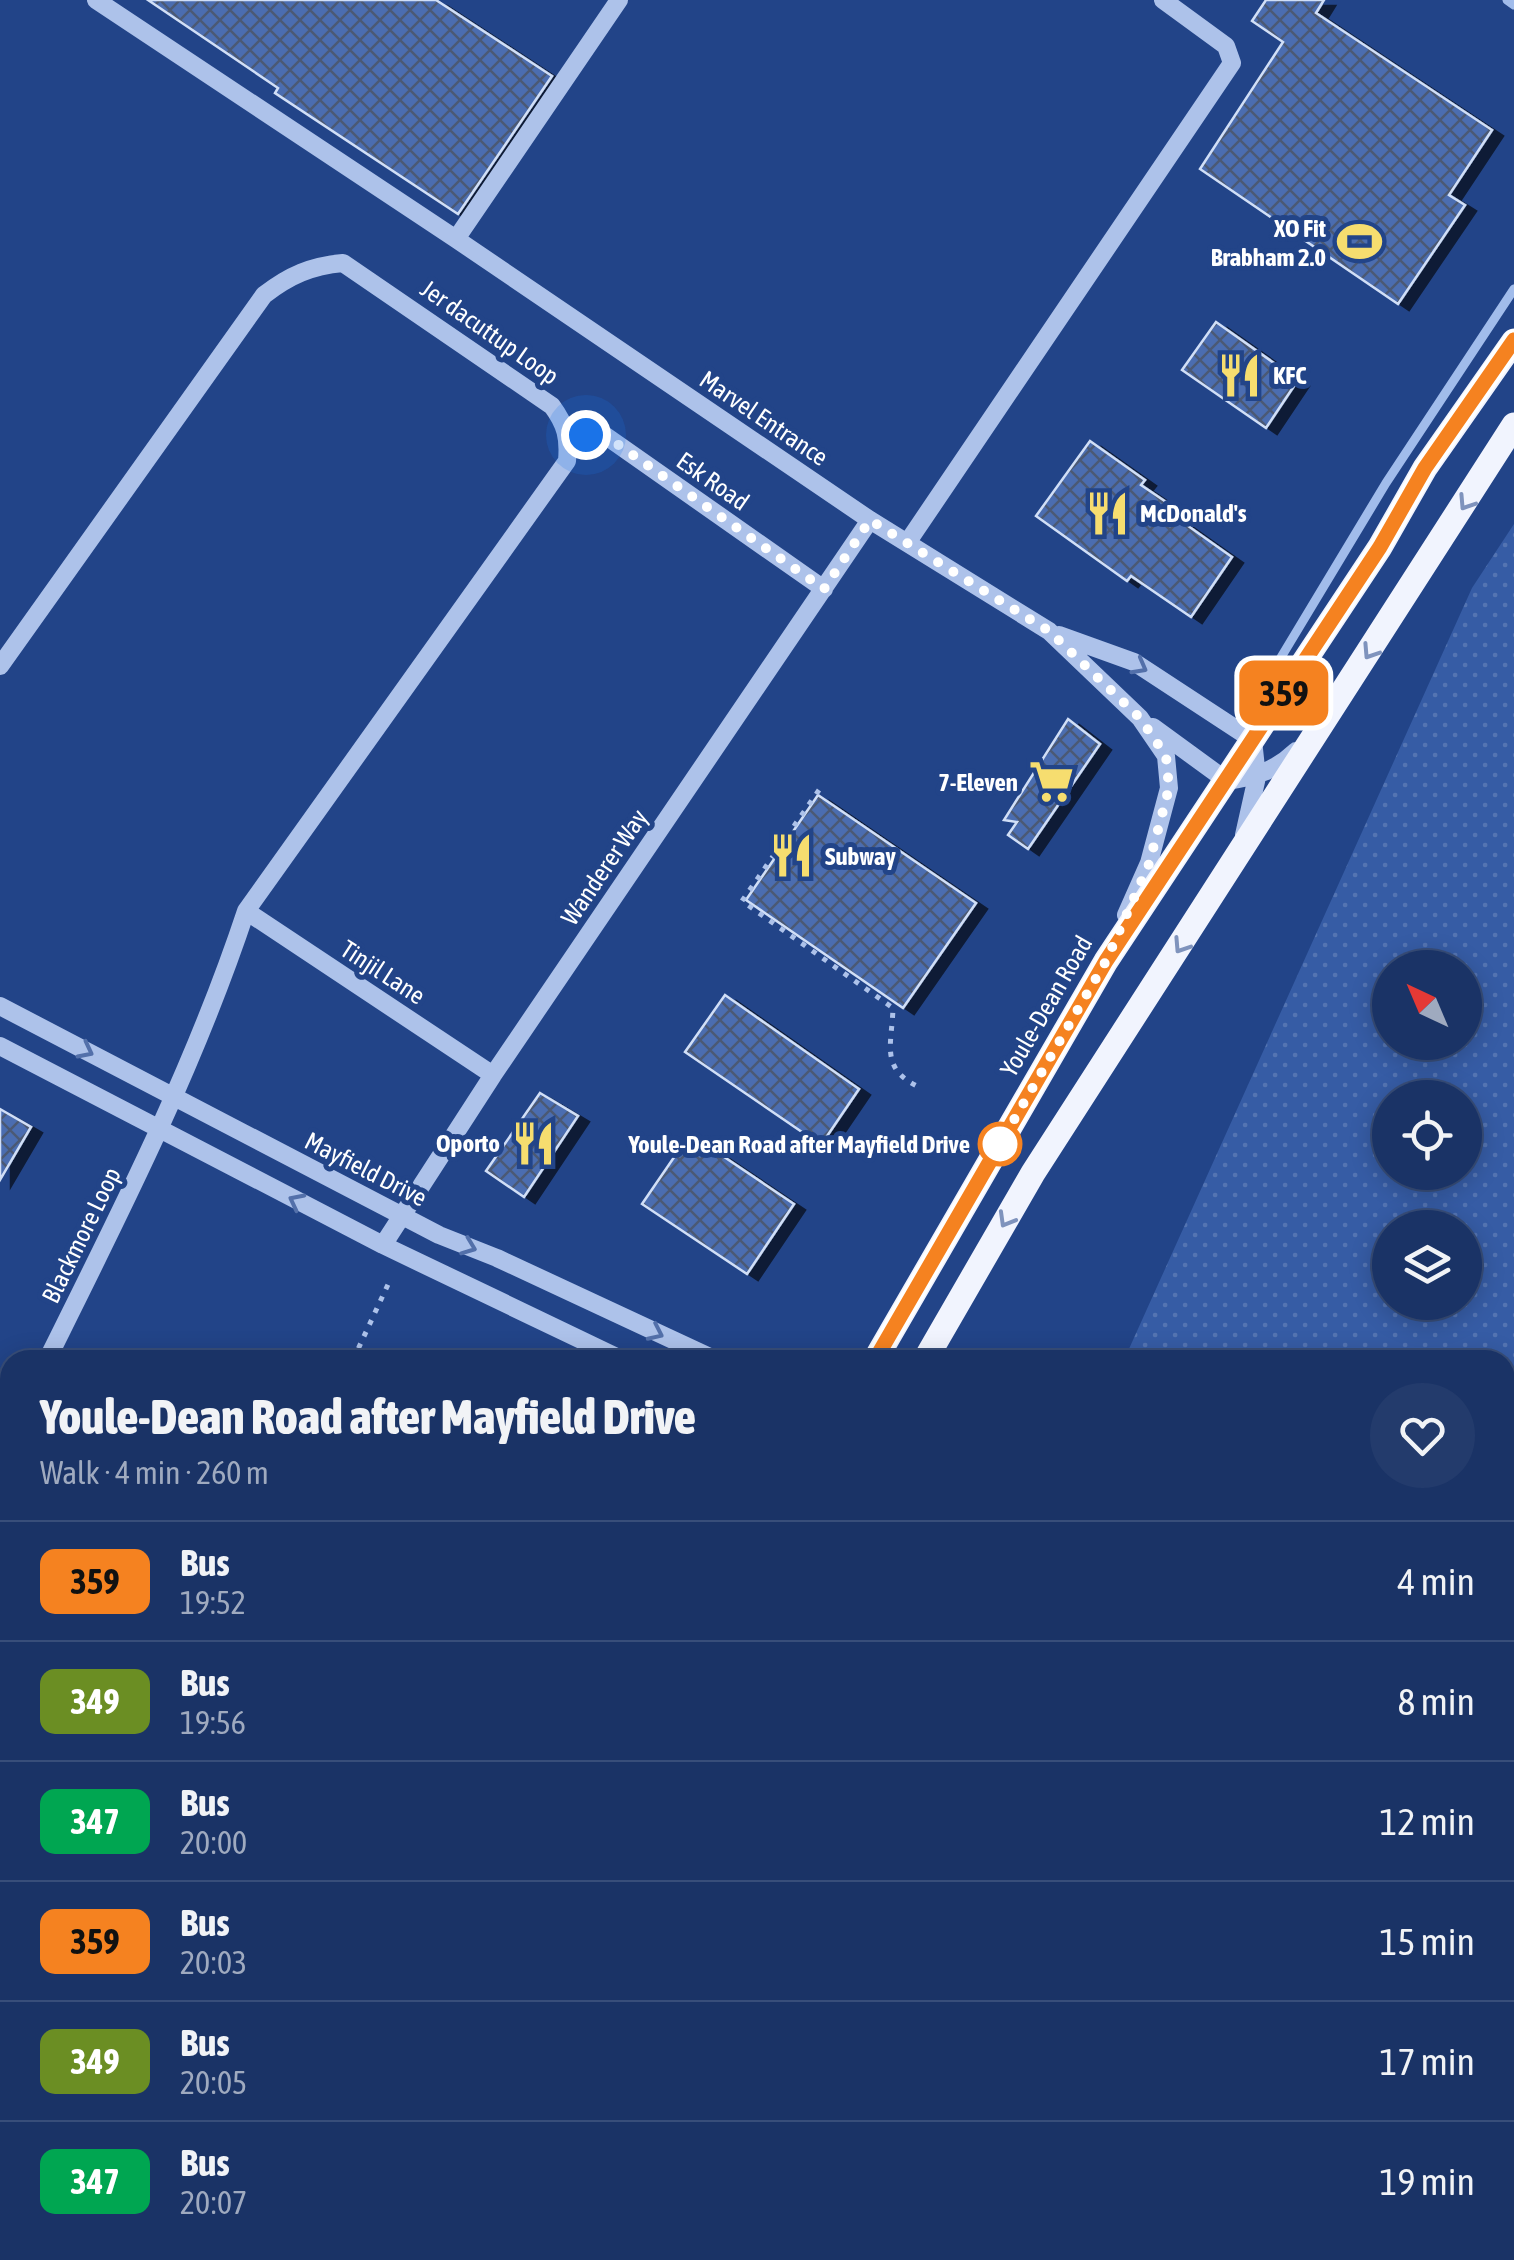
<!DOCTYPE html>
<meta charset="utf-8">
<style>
:root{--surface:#1a3366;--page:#233b6c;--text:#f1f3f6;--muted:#9faabf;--line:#384e7a}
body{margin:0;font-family:"Asap Condensed",sans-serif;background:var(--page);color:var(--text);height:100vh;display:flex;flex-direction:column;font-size:38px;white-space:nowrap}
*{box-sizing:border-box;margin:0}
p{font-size:32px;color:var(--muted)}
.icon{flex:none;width:55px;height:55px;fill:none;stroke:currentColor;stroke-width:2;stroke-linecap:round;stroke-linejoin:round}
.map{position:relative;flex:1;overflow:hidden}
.side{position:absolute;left:0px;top:1350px;width:1515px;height:910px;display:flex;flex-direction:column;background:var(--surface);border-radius:30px 30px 0 0;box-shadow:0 5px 25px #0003,0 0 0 2px var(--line)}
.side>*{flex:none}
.badge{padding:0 20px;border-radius:15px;font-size:35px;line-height:65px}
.needle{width:65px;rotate:316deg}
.tools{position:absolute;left:1372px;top:950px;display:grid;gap:20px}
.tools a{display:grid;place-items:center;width:110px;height:110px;border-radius:50%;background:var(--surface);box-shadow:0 5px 25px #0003,0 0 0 2px var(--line);font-size:50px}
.you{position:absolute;width:50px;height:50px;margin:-25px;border:8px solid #fff;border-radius:50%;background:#1a73e8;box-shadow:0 0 0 15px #1a73e833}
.map>.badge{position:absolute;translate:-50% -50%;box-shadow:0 0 0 5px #fff}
.round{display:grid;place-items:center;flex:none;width:105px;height:105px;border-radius:52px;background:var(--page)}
.head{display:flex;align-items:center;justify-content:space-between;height:170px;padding:0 40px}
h1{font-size:48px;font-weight:800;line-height:75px}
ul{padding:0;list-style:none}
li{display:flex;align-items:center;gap:30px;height:120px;padding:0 40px;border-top:2px solid var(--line)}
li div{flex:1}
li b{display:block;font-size:38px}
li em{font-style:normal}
li .badge{min-width:110px;font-weight:700;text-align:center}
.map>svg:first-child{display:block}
</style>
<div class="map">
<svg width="1514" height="2260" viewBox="0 0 1514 2260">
<defs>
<pattern id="grass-dots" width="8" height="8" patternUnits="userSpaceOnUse" patternTransform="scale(2.5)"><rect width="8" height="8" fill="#365ca5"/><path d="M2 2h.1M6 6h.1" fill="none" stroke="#5474b2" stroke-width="1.8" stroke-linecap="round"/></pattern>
<pattern id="building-cross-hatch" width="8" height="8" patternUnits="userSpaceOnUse" patternTransform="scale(2.5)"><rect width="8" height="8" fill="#4b6db0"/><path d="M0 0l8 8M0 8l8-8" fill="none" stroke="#4c5974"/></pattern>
<filter id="shadow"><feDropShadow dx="11" dy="6" stdDeviation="0" flood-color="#0009"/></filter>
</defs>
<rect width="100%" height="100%" fill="#248"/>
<path fill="url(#grass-dots)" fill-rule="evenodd" d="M1514,524V1863L1505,1865V1360H1124L1472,588ZM1390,968H1465V1042H1390ZM1390,1098H1465V1172H1390ZM1390,1228H1465V1302H1390Z
M1514,2052V2260H1097L1073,2250H1505V2053Z"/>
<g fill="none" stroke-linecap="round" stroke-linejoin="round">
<path stroke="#a1bceb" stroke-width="9" d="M1507,0L1514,5
M1259,708L1280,659L1386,483L1514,289"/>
</g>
<path fill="url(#building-cross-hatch)" stroke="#d1dff7" stroke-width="2.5" filter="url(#shadow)" d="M148,0H436L552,76L458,214L275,93L278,88Z
M1266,0H1324L1316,13L1492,130L1449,195L1465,205L1398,304L1200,169L1283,42L1252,21Z
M1216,322L1298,380L1266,428L1182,370Z
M1090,441L1145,480L1141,485L1178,510L1174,516L1232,557L1191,617L1131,576L1127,581L1036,516Z
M1068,719L1100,744L1028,849L1008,835L1017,822L1004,820Z
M818,795L976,903L903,1008L746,900Z
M725,995L859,1089L821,1145L685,1052Z
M540,1093L578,1116L524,1197L486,1171Z
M0,1109L31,1127L0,1180Z
M690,1134L794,1204L747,1274L642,1204Z"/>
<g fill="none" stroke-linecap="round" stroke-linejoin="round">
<path stroke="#adc2ea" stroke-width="5" stroke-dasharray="5 8" stroke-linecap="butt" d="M819,790L742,901L893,1008C892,1044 880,1068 917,1086
M353,1360L391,1278
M0,1749L10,1748
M0,2162L10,2166
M273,2250L274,2260
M749,2250L771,2260
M482,2260L484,2250"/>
<path stroke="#adc2ea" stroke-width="18" d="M96,0L456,239L870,520L1049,631L1140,718L1166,756L1169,788L1149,863L1126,915
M456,239L619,0
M569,441L603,434L824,589
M907,543L1232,63L1226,46L1163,0
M1059,635L1134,662L1253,740L1257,777L1244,835
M0,666L264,295C290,275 311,266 343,263L552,406C566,425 569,438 567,461L246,911C194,1068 120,1213 47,1360
M1153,727L1227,781C1255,777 1275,771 1296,751
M246,911L493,1075
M0,1006L439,1235L497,1258L716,1360
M0,1046L383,1245L623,1360
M383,1245L493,1075L870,520
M0,1456L10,1435
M957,2250L977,2260"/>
<path stroke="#f1f4fe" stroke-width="25" d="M875,1360L1106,961L1380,547L1425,468L1514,341
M925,1360L1033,1173L1514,425
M0,2233L10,2237
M44,2254L80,2260
M334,2260L347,2250
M411,2260L416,2250"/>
</g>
<defs><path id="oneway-chevron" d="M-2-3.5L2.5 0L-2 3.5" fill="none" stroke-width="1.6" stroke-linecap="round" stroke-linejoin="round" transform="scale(2.5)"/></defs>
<g stroke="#7f93bd">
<use href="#oneway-chevron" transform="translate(1466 503) rotate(123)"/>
<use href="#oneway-chevron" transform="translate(1370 652) rotate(123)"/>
<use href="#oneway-chevron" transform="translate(1181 946) rotate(123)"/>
<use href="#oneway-chevron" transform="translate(1006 1220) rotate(120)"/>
</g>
<g stroke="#5370aa">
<use href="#oneway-chevron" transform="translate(1140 667) rotate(29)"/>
<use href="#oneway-chevron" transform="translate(86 1051) rotate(27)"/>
<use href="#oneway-chevron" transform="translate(296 1201) rotate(-153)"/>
<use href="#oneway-chevron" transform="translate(469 1247) rotate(21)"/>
<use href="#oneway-chevron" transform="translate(656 1333) rotate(25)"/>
</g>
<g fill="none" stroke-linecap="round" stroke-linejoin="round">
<defs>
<path id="line" d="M875,1360L1106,961L1380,547L1425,468L1514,340"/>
</defs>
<use href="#line" stroke="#fff" stroke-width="22"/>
<use href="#line" stroke="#f58220" stroke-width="15"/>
<path stroke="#fff" stroke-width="10" stroke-dasharray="0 18" d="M586,435L603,434L824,589L870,520L1049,631L1140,718L1166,756L1169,788L1149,864L1106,961L1000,1144"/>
</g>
<defs>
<symbol id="stadium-bare" viewBox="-9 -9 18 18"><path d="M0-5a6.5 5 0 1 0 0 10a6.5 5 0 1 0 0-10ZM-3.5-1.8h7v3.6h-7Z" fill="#f6dd6f" stroke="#248" stroke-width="2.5" paint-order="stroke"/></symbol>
<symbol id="restaurant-bare" viewBox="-9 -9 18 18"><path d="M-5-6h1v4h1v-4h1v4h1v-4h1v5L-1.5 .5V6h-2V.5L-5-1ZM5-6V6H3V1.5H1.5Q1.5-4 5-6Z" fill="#f6dd6f" stroke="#248" stroke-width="2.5" paint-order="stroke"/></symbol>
<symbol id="supermarket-bare" viewBox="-9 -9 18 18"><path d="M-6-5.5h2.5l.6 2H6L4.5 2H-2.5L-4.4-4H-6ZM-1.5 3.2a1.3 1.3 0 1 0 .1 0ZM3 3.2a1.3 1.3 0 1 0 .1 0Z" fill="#f6dd6f" stroke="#248" stroke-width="2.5" paint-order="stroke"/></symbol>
</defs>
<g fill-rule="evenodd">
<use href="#stadium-bare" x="1328" y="210" width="63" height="63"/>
<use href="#restaurant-bare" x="1208" y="344" width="63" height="63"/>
<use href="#restaurant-bare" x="1076" y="482" width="63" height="63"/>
<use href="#supermarket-bare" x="1020" y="750" width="63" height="63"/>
<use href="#restaurant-bare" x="760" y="824" width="63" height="63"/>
<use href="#restaurant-bare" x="502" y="1112" width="63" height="63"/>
</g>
<circle fill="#fff" stroke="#f58220" stroke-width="5" cx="1000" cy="1144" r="20"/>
<g text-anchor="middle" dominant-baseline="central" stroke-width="10" stroke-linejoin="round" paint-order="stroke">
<g font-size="25" font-weight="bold" fill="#fff" stroke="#248" text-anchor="end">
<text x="1326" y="228">XO Fit<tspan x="1326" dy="29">Brabham 2.0</tspan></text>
<text x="1273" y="375" text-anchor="start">KFC</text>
<text x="1140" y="513" text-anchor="start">McDonald's</text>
<text x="1018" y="782">7-Eleven</text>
<text x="825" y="856" text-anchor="start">Subway</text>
<text x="500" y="1143">Oporto</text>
</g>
<g font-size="25" fill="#fff" stroke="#248">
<text transform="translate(490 332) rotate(35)">Jer dacuttup Loop</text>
<text transform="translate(764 418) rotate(34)">Marvel Entrance</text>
<text transform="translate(713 481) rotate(35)">Esk Road</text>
<text transform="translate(604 867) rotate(-56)">Wanderer Way</text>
<text transform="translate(383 972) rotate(33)">Tinjil Lane</text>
<text transform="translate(1046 1006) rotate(-60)">Youle-Dean Road</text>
<text transform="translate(366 1169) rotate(27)">Mayfield Drive</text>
<text transform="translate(81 1235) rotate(-64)">Blackmore Loop</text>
</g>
<g font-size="25" font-weight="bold" fill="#fff" stroke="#248" text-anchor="end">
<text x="970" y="1144">Youle-Dean Road after Mayfield Drive</text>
</g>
</g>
</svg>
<div class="tools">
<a><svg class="needle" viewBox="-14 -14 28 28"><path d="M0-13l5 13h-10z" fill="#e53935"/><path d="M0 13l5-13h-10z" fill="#9faabf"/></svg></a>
<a><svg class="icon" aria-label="locate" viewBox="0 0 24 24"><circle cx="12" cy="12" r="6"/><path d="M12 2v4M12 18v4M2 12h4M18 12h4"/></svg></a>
<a><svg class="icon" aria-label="layers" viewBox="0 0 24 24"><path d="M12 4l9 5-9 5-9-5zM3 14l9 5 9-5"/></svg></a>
</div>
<div class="you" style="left:586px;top:435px"></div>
<b class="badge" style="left:1284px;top:693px;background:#f58220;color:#111">359</b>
<section class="side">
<div class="head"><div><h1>Youle-Dean Road after Mayfield Drive</h1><p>Walk · 4 min · 260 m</p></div><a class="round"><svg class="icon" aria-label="heart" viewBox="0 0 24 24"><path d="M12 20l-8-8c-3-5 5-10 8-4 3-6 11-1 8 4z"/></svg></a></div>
<ul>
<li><span class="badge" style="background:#f58220;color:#111">359</span><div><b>Bus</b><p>19:52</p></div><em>4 min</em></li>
<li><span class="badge" style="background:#6b8e23;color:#fff">349</span><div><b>Bus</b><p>19:56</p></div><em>8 min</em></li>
<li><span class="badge" style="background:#00a651;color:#fff">347</span><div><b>Bus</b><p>20:00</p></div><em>12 min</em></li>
<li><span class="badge" style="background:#f58220;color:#111">359</span><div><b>Bus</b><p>20:03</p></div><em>15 min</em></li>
<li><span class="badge" style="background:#6b8e23;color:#fff">349</span><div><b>Bus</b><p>20:05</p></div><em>17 min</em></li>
<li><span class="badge" style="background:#00a651;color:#fff">347</span><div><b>Bus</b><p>20:07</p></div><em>19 min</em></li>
</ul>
</section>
</div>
